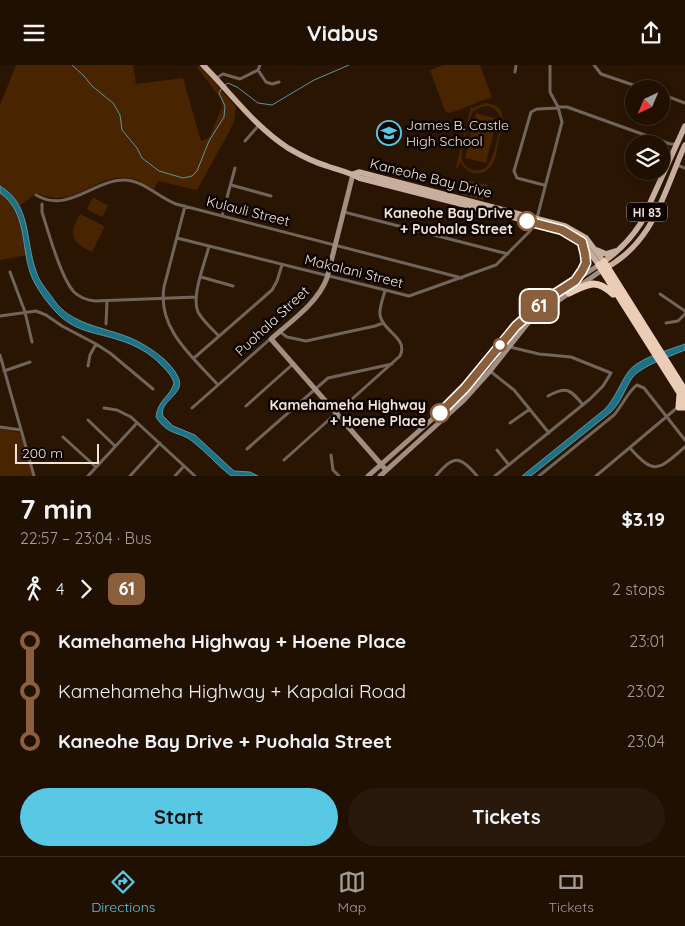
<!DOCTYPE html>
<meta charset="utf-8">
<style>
:root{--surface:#201002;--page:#28190c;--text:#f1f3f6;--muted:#a29d99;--line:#3d3024;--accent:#59c8e4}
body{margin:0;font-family:Quicksand,sans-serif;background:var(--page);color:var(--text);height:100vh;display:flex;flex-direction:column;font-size:19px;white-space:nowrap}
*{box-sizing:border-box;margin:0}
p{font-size:16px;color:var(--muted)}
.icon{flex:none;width:28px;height:28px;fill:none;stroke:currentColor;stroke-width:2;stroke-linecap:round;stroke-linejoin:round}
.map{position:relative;height:411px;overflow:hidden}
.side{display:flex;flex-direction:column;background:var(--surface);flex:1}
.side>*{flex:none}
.badge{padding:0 10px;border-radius:8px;font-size:18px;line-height:32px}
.needle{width:32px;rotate:224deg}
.tools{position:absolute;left:625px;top:15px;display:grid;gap:10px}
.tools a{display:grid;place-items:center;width:45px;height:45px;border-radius:50%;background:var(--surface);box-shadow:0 2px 8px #0003,0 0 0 1px var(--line);font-size:25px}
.scale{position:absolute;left:15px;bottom:12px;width:84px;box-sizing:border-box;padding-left:5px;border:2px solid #f2e3d7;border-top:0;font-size:14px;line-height:18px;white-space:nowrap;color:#f2e3d7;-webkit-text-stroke:4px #0c0401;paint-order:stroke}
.map>.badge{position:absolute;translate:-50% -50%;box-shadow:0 0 0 2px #fff}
.legs{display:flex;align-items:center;gap:8px;height:55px;padding:0 20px;font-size:16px}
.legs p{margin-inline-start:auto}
.headline{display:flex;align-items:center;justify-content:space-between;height:85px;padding:0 20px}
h1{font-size:28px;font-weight:700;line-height:38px}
.cta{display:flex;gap:10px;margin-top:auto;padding:10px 20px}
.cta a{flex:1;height:58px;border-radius:30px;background:var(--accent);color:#111;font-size:20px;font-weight:700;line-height:58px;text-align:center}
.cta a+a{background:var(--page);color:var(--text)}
ul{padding:0 20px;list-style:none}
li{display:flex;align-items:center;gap:18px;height:50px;font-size:19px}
li i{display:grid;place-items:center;width:8px;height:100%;margin:0 6px;background:currentColor}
li i::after{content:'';width:12px;height:12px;margin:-6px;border:4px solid;border-radius:50%;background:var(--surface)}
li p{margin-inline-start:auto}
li:first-child i{background:linear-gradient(#0000 50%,currentColor 0)}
li:last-child i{background:linear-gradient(currentColor 50%,#0000 0)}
header{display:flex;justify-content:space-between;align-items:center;height:65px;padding:0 20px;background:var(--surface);font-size:22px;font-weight:700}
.menu{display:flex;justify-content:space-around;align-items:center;height:70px;border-top:1px solid var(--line);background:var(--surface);font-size:14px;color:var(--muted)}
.menu a{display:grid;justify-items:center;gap:2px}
.menu .active{color:var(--accent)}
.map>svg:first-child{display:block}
</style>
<header><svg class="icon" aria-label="menu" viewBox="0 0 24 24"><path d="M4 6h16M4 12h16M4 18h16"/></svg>Viabus<svg class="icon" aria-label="share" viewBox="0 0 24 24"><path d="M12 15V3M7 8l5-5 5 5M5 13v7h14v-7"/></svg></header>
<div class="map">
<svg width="685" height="411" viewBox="0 0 685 411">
<rect width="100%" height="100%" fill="#2a1503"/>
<path fill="#482400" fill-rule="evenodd" d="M16,0H133L136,19L183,13L201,76L207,74L210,71L222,42L221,34L197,2L199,0L236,42L234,56L229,67L197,125L158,116L154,124C146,120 139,115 129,113C94,108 76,146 37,128L15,144L21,160L27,190L0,195V40Z
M443,0H480L492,32L450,48L445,46L430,5Z
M485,38C510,40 503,61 498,78C497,85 496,94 492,100C483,114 467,109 460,97L458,103L456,102L471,42L473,43ZM487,41C494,43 499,46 500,53C502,61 493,96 487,101C484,105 478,106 473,105C468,104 464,100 462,95C460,89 469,53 473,47C477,43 482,41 487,41Z
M476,48L497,54L486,98L465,93Z
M466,115L488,120L484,135L462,130Z
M93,132L108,141L102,152L87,144Z
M80,149L104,161V163L92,187C71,178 68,169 80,149Z
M0,363L20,368L33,411H0Z"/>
<path fill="#1d7286" stroke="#5d949e" d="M0,121C32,140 25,176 36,206C39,217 48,226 54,235C70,259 103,262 128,272C141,277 153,285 164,294C169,299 175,305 178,312C187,329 158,336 163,351L173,361L195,370L234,406L250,407L258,411H231C217,400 206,387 192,376C179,366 168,371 156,352C158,334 171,331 174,318C172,311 166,305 161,300C150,288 135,280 119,275C98,268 77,267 60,251C50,242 34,221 30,207C21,180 27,147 0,128Z
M685,279V285C671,291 641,301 632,313C625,324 621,337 611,347L531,411H522L605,344C615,333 620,319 628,307C638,293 669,285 685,279Z"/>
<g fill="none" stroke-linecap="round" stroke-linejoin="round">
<path stroke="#5d949e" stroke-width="1" d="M72,0L84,11L92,21L113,38L120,50L122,65L137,83L142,93L159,106L183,113L192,111L197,106L209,76L224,52L225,41L219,28L222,23
M225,20L228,18L237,22L258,38L272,40L314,15L349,0"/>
<path stroke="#70645b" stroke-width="3" d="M594,0L601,9L645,24
M258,5L266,17L272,19L279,17
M515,7L516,0
M216,13L223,9L240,14L258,5L260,0
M661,29L685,38
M558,42H567L670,79H676
M245,76L259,60
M677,100L685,103
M231,120L271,131
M544,120L517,113L514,106L531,47L537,44L558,43
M36,130C68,149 93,115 124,115C143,115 159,133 176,139L462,213
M42,139V147C48,166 61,213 74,227C80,233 87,235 95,236L196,232
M185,141L164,222C157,264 193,292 218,320
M344,147L508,189
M222,151L235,103
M537,153L562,57L558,42L550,27V0
M177,173L409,231L496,200L530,166L535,158
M209,181C205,198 191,231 198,247C203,256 212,264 219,271
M10,207L25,247L32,277
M201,212L233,221
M660,229L685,246
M0,251L36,246L46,250L62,261L96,279L110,288L153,324
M666,258L678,256L685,249
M106,259L107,236
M280,267L287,272L306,276L375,261L383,258
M0,290L34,411
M194,293L272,225L277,216L282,200
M88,301L90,290L96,279
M4,306L30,297
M490,306L514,325L549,368
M548,331C567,321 570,324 583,340
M246,341L293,299
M104,343L117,345L131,352L195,411
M192,343L270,274
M88,355L115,381
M510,358L530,344
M0,362L21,365
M63,372L96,402
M630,383C655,411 658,405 685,382
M247,384L328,313L392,299
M497,385L509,400
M331,390L333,405L339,411
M284,395L400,291C409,273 382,266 380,250C379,243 383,233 385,226
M88,411L137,358
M130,411L160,378
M175,411L184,401
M436,411C453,390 460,390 477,411
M495,411L590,334L603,321L611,308L571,292L539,289L510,282
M539,411L614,350C622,341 629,325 637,320L644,323L685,375
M596,411L678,342"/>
<path stroke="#a18e80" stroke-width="5" d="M353,109L327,213C317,239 291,256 271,274L386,405
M578,222L602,205
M368,411L455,334L512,266L535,243L557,227L599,200
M380,411L463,336L490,306L528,258L540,248L571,227"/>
<path stroke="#c8af9d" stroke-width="5.5" d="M203,0C231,28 254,61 288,83C300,90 313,97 327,101C338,105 349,107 359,113L562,165L582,177L599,200C616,189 630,175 641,158L685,61
M353,109L359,107L565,161L586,173L604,197
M597,185L606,189L616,186
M604,204C655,177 663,128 685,80
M575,216C587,200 586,197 583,178"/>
<path stroke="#ebcdb7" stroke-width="7" d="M604,197L685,326
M599,200L685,336
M569,228C588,219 596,213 613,229
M680,329L679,342H685"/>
</g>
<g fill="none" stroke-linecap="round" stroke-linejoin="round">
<defs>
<path id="line-1" d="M440,348L465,323L516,261L547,234L575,216L582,206L586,198L585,189L582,177L562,165L527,156"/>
</defs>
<use href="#line-1" stroke="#fff" stroke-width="11"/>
<use href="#line-1" stroke="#8b5e3c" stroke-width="8"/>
</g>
<defs>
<symbol id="school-ring" viewBox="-11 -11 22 22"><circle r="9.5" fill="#0c0401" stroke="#59c8e4" stroke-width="1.5"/><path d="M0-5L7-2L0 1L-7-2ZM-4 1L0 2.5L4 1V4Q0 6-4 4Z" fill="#59c8e4"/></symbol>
</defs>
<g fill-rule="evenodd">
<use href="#school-ring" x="375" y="54" width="28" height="28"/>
</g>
<g fill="#fff" stroke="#8b5e3c" stroke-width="2.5">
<circle cx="527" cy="156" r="9"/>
<circle cx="500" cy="280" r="6"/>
<circle cx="440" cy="348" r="9"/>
</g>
<g text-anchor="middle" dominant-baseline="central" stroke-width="5" stroke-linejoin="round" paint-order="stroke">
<rect fill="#0c0401" stroke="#ada097" stroke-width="1" x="627" y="137.5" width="40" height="19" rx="4"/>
<g font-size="12" font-weight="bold" fill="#f2e3d7">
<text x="647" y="147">HI 83</text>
</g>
<g font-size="14" fill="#f2e3d7" stroke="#0c0401" text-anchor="start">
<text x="406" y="60">James B. Castle<tspan x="406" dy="16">High School</tspan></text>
</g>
<g font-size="14" fill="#f2e3d7" stroke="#0c0401">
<text transform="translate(431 113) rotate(14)">Kaneohe Bay Drive</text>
<text transform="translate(248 146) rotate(14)">Kulauli Street</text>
<text transform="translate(354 206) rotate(14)">Makalani Street</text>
<text transform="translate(272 256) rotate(-43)">Puohala Street</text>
</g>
<g font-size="14" font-weight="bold" fill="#f2e3d7" stroke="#0c0401" text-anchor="end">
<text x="513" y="148">Kaneohe Bay Drive<tspan x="513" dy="16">+ Puohala Street</tspan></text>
<text x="426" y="340">Kamehameha Highway<tspan x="426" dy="16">+ Hoene Place</tspan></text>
</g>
</g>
</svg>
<div class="tools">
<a><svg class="needle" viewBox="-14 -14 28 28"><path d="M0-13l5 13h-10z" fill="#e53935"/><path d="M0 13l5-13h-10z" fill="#a29d99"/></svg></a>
<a><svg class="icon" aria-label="layers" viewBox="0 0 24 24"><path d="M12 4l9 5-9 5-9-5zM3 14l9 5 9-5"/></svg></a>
</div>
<div class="scale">200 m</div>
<b class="badge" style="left:539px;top:241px;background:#8b5e3c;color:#fff">61</b>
</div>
<section class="side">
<div class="headline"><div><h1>7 min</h1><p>22:57 – 23:04 · Bus</p></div><b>$3.19</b></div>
<div class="legs"><svg class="icon" aria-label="walk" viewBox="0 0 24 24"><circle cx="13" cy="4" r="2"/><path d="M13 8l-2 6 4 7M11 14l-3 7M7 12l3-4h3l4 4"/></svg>4<svg class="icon" aria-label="forward" viewBox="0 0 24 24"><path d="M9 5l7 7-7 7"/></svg><b class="badge" style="background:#8b5e3c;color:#fff">61</b><p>2 stops</p></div>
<ul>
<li><i style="color:#8b5e3c"></i><b>Kamehameha Highway + Hoene Place</b><p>23:01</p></li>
<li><i style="color:#8b5e3c"></i><span>Kamehameha Highway + Kapalai Road</span><p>23:02</p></li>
<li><i style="color:#8b5e3c"></i><b>Kaneohe Bay Drive + Puohala Street</b><p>23:04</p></li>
</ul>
<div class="cta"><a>Start</a><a>Tickets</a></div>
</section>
<nav class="menu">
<a class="active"><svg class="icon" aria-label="directions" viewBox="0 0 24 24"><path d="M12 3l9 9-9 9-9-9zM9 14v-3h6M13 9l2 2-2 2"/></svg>Directions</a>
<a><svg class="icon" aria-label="map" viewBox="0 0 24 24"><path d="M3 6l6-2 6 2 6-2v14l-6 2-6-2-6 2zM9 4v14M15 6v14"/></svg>Map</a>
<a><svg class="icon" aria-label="tickets" viewBox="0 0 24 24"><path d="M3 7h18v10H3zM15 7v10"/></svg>Tickets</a>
</nav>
